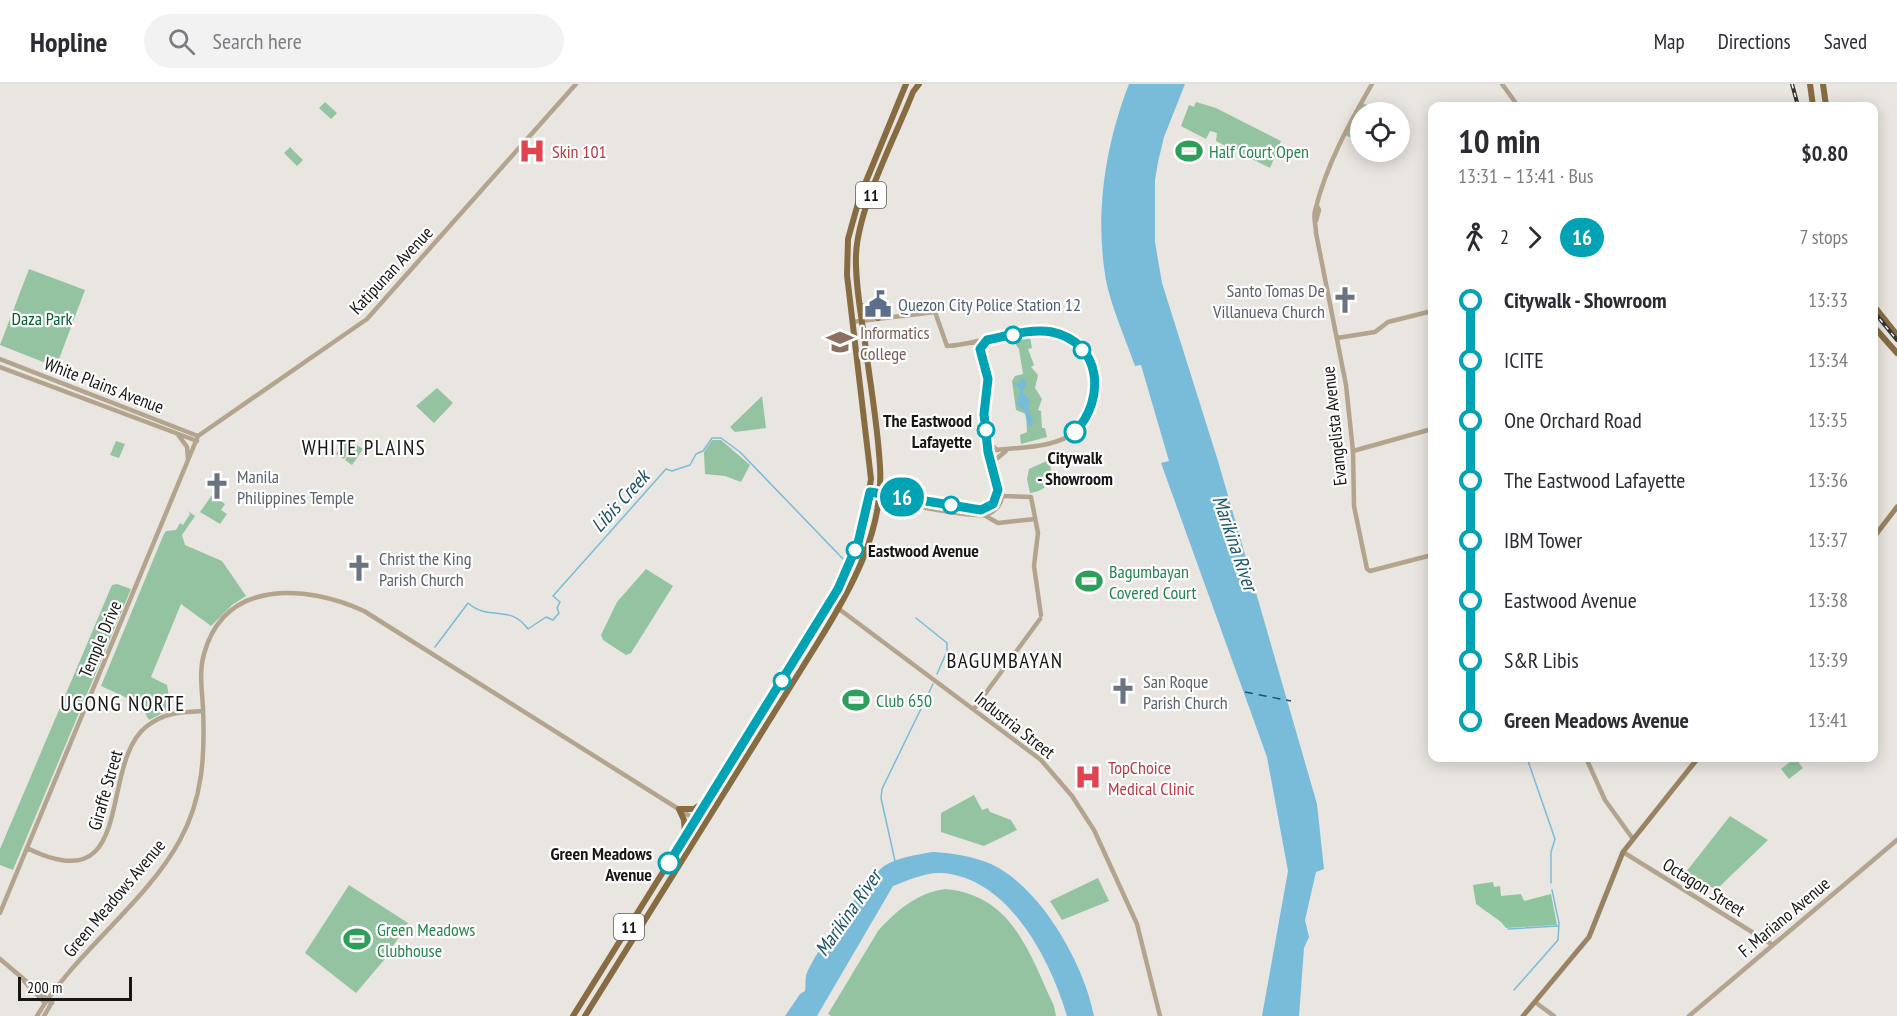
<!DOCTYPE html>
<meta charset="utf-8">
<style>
:root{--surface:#fff;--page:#f2f2f3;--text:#2b2b33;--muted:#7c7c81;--line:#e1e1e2}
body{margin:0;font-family:"PT Sans Narrow",sans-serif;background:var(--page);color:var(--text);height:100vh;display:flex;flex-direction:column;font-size:22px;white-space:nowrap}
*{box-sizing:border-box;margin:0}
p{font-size:20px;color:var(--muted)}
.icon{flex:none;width:33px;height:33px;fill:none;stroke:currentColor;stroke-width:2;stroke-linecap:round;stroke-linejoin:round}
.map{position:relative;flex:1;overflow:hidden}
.panel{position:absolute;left:1428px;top:18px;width:450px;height:660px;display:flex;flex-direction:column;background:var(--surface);border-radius:12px;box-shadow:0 3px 15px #0003}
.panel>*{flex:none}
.badge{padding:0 12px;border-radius:20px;font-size:21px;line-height:39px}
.tools{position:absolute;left:1350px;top:18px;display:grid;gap:12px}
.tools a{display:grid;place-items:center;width:60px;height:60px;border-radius:50%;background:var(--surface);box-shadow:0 3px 15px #0003;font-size:30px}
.scale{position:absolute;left:18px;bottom:15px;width:114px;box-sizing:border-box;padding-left:6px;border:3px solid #171614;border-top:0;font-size:16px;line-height:21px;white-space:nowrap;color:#171614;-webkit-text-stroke:4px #fff;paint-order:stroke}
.map>.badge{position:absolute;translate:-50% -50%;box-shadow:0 0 0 3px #fff}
.legs{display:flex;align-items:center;gap:9px;height:66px;padding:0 30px;font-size:20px}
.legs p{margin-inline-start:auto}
.headline{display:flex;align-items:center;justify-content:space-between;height:102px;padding:0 30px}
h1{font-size:33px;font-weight:800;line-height:45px}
ul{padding:0 30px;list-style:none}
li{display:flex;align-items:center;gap:21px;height:60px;font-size:22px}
li i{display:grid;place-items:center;width:9px;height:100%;margin:0 8px;background:currentColor}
li i::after{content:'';width:15px;height:15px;margin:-8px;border:4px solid;border-radius:50%;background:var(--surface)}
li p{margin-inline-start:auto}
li:first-child i{background:linear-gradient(#0000 50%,currentColor 0)}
li:last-child i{background:linear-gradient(currentColor 50%,#0000 0)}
header{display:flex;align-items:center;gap:36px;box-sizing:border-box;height:84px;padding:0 30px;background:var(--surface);border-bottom:2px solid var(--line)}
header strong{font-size:28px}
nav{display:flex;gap:33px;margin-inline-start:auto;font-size:21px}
.search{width:420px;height:54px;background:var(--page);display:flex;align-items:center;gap:15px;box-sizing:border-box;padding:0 21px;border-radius:33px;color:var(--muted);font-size:22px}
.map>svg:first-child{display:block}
</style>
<header>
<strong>Hopline</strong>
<div class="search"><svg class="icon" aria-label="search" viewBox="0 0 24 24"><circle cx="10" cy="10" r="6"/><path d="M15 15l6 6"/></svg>Search here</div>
<nav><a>Map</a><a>Directions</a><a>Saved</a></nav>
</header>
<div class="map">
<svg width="1897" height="932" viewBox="0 0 1897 932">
<rect width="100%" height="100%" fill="#e9e5e1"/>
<path fill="#94c3a1" d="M325,18L337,29L331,35L319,24Z
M1196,18L1216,24L1281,57L1270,84L1216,57L1217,49L1210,47L1206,55L1181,42L1189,21L1194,23Z
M1362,19L1385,28H1360V58L1345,51Z
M290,63L303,76L297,82L284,69Z
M29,185L85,206L56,283L0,261Z
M1030,253L1032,264L1028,265L1034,281L1031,283L1038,291L1035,304L1042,315L1038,326L1041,327L1042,344H1045L1047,353L1021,360L1020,351L1027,348L1026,330L1016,326L1012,297L1015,292L1023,290L1019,265L1012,255Z
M437,304L453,319L434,339L416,322Z
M762,312L766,344L735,348L730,343Z
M346,354L354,359L344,375L336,370Z
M712,356H721L750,381L741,398L725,392L705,390L704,368Z
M116,357L125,360L119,374L110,371Z
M355,360L363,365L352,381L345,376Z
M1049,376C1054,394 1050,406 1030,409L1027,395L1029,385Z
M212,411L225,420L221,426L227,430L220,440L200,428Z
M188,427L195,432L182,451L185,461L222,477L246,512L232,521L211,542L181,520L151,593L167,601L171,625L149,636L140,620L101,602L163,452L166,447L176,446L180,439L183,441L190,430Z
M646,485L673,502L631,569L626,571L603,556L601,551L617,518Z
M117,500L131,505L13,786L0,781V765L112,501Z
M1795,674L1803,684L1789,695L1781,685Z
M974,711L982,726L988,724L990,728L1011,736L1017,746L984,762L941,748V729Z
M1730,732L1768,756L1716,806L1686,788Z
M1098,794L1109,817L1062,836L1050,817Z
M349,801L408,839L384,876L356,909L305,869Z
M945,805C1013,811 1029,869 1054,922L1056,932H831L828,930L878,847C897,826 917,809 945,805Z"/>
<path fill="#8fc59e" d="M1493,798L1494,803L1500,802L1501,812L1521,810L1524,817L1551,810L1557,841L1506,844L1501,838L1476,820L1473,801Z"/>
<path fill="#79bcd9" d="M1129,0H1185L1164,53L1158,78L1155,96V158L1162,199L1218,377L1317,720L1324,785L1316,788L1305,836L1309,853L1304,864L1299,932H1262L1288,787L1267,673L1161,379L1169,377L1141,281L1135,282C1126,256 1108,215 1105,190C1095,127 1106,59 1129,0Z
M1021,294L1025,296L1026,302L1022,308L1030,316L1028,323L1033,338L1032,342L1028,341L1024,326L1016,320L1020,306L1014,300L1019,299Z
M933,768C953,769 972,772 991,780C1041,803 1084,880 1094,932H1067C1050,875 1009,794 942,789C926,788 908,796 893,802L817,932H785L800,910L805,907C806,902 805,897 806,893C808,877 870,792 884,782C896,774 919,770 933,768Z"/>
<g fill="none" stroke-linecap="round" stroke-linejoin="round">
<path stroke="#79bcd9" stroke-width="1.5" d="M916,534L947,559V567L937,590
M435,563L468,519C489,538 509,519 528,545L546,533L553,536L559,529L557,524L560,518L553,512L666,385L672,387L690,381L696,370L703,367L712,354H721L740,368L845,477
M1527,674L1555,755L1551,768V799
M895,777L881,714L882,705L933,600
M1508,845L1558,842
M1514,906L1558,856L1559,839L1552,806"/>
<path stroke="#1d5468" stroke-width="1.5" stroke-dasharray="8 6" stroke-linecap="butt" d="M1245,608L1291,617"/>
<path stroke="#b3a48d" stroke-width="4.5" d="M1372,0C1349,40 1326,81 1315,127C1313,133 1316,142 1316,149L1346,301L1353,367L1354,422L1367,485L1370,487L1432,471
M1502,0L1518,22
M1316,137L1319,126L1317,122
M852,238L935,228L947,262C980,260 1021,242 1052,249C1099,259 1111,327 1069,352C1048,364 1021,363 997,366L988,358
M1337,254L1375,248L1388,238L1432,227
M0,275L198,352
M0,283L197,357
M179,352L187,363L188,374
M1353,367L1432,345
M870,408L981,426L993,420L998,406L988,368L984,333L988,291L976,257
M869,411C883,417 970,433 984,431C990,430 996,426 999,421C1008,406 995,391 995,376L1006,367
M1002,412L1031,413L1038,449L1034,482L1041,531
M984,431L998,439L1035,435
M831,519L1041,676L1072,712L1094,746L1137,840L1160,932
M974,625L1040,535
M1586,674L1605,716L1633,755
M27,764C139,820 97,680 147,642C165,628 182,628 203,627
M1623,768L1773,861
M0,829L198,352L367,235L576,0
M0,875L52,919
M24,897L45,919
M1535,918L1554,932
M37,932C74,869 146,819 180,756C203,714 205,671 203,624C202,607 199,587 204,570C225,494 307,501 364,527L704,741
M44,932L52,918
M1689,932L1897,756"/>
<path stroke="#998362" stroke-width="5" d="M1874,453L1897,423
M1523,932L1589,853L1623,768L1698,674"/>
<path stroke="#876c42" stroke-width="6" d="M1810,0L1813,22
M1823,0L1826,22
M862,222L878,234
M1874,222L1897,251
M1874,243L1897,269
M679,725H694L706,717
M679,725L684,736L685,750
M573,932L831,519L857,461L866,428L871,395L847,191L848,155L860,112L906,0
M585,932L817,560C850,507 884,448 880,383C878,344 871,305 866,266C862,235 855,202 856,171C858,123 895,54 913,8L919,0"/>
<defs>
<path id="rail" d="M1792,0L1798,22
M1874,228L1897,256"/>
</defs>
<use href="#rail" stroke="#343331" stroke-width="4"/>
<use href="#rail" stroke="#fff" stroke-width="1.5" stroke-dasharray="4.5" stroke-linecap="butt"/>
</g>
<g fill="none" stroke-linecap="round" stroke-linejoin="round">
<defs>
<path id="line-1" d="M669,779L838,505L858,459L870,408L981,426L993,420L998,406L988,368L984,330L988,295L980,265L987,256C1007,252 1032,244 1052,248C1102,259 1106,315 1075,348"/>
</defs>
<use href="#line-1" stroke="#fff" stroke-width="14"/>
<use href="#line-1" stroke="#00a3b4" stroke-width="9"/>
</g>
<defs>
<symbol id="hospital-bare" viewBox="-9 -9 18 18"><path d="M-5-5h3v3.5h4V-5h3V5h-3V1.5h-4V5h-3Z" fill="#e0444e" stroke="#fff" stroke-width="2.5" paint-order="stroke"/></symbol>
<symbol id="stadium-bare" viewBox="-9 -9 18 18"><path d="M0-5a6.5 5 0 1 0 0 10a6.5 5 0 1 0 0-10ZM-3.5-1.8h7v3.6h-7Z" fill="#2e9e5b" stroke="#fff" stroke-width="2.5" paint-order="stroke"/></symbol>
<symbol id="church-bare" viewBox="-9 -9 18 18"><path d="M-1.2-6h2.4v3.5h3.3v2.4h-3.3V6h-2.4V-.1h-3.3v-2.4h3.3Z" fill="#6b7280" stroke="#fff" stroke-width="2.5" paint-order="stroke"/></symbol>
<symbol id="civic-bare" viewBox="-9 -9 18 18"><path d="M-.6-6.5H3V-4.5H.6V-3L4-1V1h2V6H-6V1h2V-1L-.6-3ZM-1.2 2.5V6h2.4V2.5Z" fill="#5c6f8a" stroke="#fff" stroke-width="2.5" paint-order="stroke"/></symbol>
<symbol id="university-bare" viewBox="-9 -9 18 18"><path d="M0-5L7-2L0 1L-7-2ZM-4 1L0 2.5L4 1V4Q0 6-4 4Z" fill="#8d6e63" stroke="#fff" stroke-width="2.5" paint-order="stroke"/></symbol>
</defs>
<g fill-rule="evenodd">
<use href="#hospital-bare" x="513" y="48" width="38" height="38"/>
<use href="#stadium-bare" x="1170" y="48" width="38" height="38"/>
<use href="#church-bare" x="1326" y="197" width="38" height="38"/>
<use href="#civic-bare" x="859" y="201" width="38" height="38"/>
<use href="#university-bare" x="821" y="239" width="38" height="38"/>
<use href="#church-bare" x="198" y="383" width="38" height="38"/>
<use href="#church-bare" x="340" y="465" width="38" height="38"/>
<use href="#stadium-bare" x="1070" y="478" width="38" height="38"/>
<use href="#church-bare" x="1104" y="588" width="38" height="38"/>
<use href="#stadium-bare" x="837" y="597" width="38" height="38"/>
<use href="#hospital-bare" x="1069" y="674" width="38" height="38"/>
<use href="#stadium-bare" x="338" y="836" width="38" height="38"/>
</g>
<g fill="#fff" stroke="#00a3b4" stroke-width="3">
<circle cx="1013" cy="251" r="8"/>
<circle cx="1082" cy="266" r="8"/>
<circle cx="986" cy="346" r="8"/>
<circle cx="1075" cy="348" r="10"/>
<circle cx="951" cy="421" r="8"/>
<circle cx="855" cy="466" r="8"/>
<circle cx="782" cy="597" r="8"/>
<circle cx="669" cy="779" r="10"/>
</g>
<g text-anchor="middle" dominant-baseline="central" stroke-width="4.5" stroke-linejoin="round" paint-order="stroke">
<g fill="#fff" stroke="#5d5c5a" stroke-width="1.5">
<rect x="856" y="98" width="30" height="26" rx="4.5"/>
<rect x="614" y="830" width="30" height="26" rx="4.5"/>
</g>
<g font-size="16" font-weight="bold" fill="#171614">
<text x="871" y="111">11</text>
<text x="629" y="843">11</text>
</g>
<g font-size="18" fill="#be3a42" stroke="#fff" text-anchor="start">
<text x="552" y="67">Skin 101</text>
<text x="1108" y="683">TopChoice<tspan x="1108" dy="21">Medical Clinic</tspan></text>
</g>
<g font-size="18" fill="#27864d" stroke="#fff" text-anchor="start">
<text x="1209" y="67">Half Court Open</text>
<text x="1109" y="487">Bagumbayan<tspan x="1109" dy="21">Covered Court</tspan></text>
<text x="876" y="616">Club 650</text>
<text x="377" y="845">Green Meadows<tspan x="377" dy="21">Clubhouse</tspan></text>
</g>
<g font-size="18" fill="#171614" stroke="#fff">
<text transform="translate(391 186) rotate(-47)">Katipunan Avenue</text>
<text transform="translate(104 301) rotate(21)">White Plains Avenue</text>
<text transform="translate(1334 342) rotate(-96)">Evangelista Avenue</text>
<text transform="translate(100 555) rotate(-67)">Temple Drive</text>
<text transform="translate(1015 641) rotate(38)">Industria Street</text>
<text transform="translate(105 706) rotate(-74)">Giraffe Street</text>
<text transform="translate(1704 803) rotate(32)">Octagon Street</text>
<text transform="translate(114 814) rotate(-50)">Green Meadows Avenue</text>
<text transform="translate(1784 833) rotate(-40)">F. Mariano Avenue</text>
</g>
<g font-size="18" fill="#5b616d" stroke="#fff" text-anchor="start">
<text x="1325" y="206" text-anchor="end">Santo Tomas De<tspan x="1325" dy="21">Villanueva Church</tspan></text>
<text x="237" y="392">Manila<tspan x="237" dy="21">Philippines Temple</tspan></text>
<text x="379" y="474">Christ the King<tspan x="379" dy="21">Parish Church</tspan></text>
<text x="1143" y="597">San Roque<tspan x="1143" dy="21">Parish Church</tspan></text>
</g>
<g font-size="18" fill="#4e5e75" stroke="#fff" text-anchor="start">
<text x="898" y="220">Quezon City Police Station 12</text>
</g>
<g font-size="18" fill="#005e2f" stroke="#fff">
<text x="42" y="234">Daza Park</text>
</g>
<g font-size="18" fill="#785e54" stroke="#fff" text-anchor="start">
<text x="860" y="248">Informatics<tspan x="860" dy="21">College</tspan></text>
</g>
<g font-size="18" font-weight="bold" fill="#171614" stroke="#fff" text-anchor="end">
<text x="972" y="336">The Eastwood<tspan x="972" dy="21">Lafayette</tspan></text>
<text x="1075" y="373" text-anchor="middle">Citywalk<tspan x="1075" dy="21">- Showroom</tspan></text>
<text x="868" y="466" text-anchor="start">Eastwood Avenue</text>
<text x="652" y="769">Green Meadows<tspan x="652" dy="21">Avenue</tspan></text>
</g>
<g font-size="20" font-style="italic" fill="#1d5468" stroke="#fff">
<text transform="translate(620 417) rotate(-48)">Libis Creek</text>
<text transform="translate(1235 459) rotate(71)">Marikina River</text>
<text transform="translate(848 829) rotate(-55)">Marikina River</text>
</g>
<g font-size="21" letter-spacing="1.5" fill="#171614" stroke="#fff">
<text x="364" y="363">WHITE PLAINS</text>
<text x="1005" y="576">BAGUMBAYAN</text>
<text x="123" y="619">UGONG NORTE</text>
</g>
</g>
</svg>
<div class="tools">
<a><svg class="icon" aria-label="locate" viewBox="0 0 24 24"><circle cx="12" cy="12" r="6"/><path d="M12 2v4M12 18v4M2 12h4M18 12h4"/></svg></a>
</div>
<div class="scale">200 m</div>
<b class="badge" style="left:902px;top:413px;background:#00a3b4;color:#fff">16</b>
<section class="panel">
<div class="headline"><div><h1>10 min</h1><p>13:31 – 13:41 · Bus</p></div><b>$0.80</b></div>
<div class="legs"><svg class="icon" aria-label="walk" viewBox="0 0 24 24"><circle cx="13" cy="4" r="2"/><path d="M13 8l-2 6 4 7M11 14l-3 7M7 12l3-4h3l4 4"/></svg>2<svg class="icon" aria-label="forward" viewBox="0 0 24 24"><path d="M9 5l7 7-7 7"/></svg><b class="badge" style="background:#00a3b4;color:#fff">16</b><p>7 stops</p></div>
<ul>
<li><i style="color:#00a3b4"></i><b>Citywalk - Showroom</b><p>13:33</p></li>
<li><i style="color:#00a3b4"></i><span>ICITE</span><p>13:34</p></li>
<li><i style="color:#00a3b4"></i><span>One Orchard Road</span><p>13:35</p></li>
<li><i style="color:#00a3b4"></i><span>The Eastwood Lafayette</span><p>13:36</p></li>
<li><i style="color:#00a3b4"></i><span>IBM Tower</span><p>13:37</p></li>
<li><i style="color:#00a3b4"></i><span>Eastwood Avenue</span><p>13:38</p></li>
<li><i style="color:#00a3b4"></i><span>S&amp;R Libis</span><p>13:39</p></li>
<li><i style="color:#00a3b4"></i><b>Green Meadows Avenue</b><p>13:41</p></li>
</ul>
</section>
</div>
